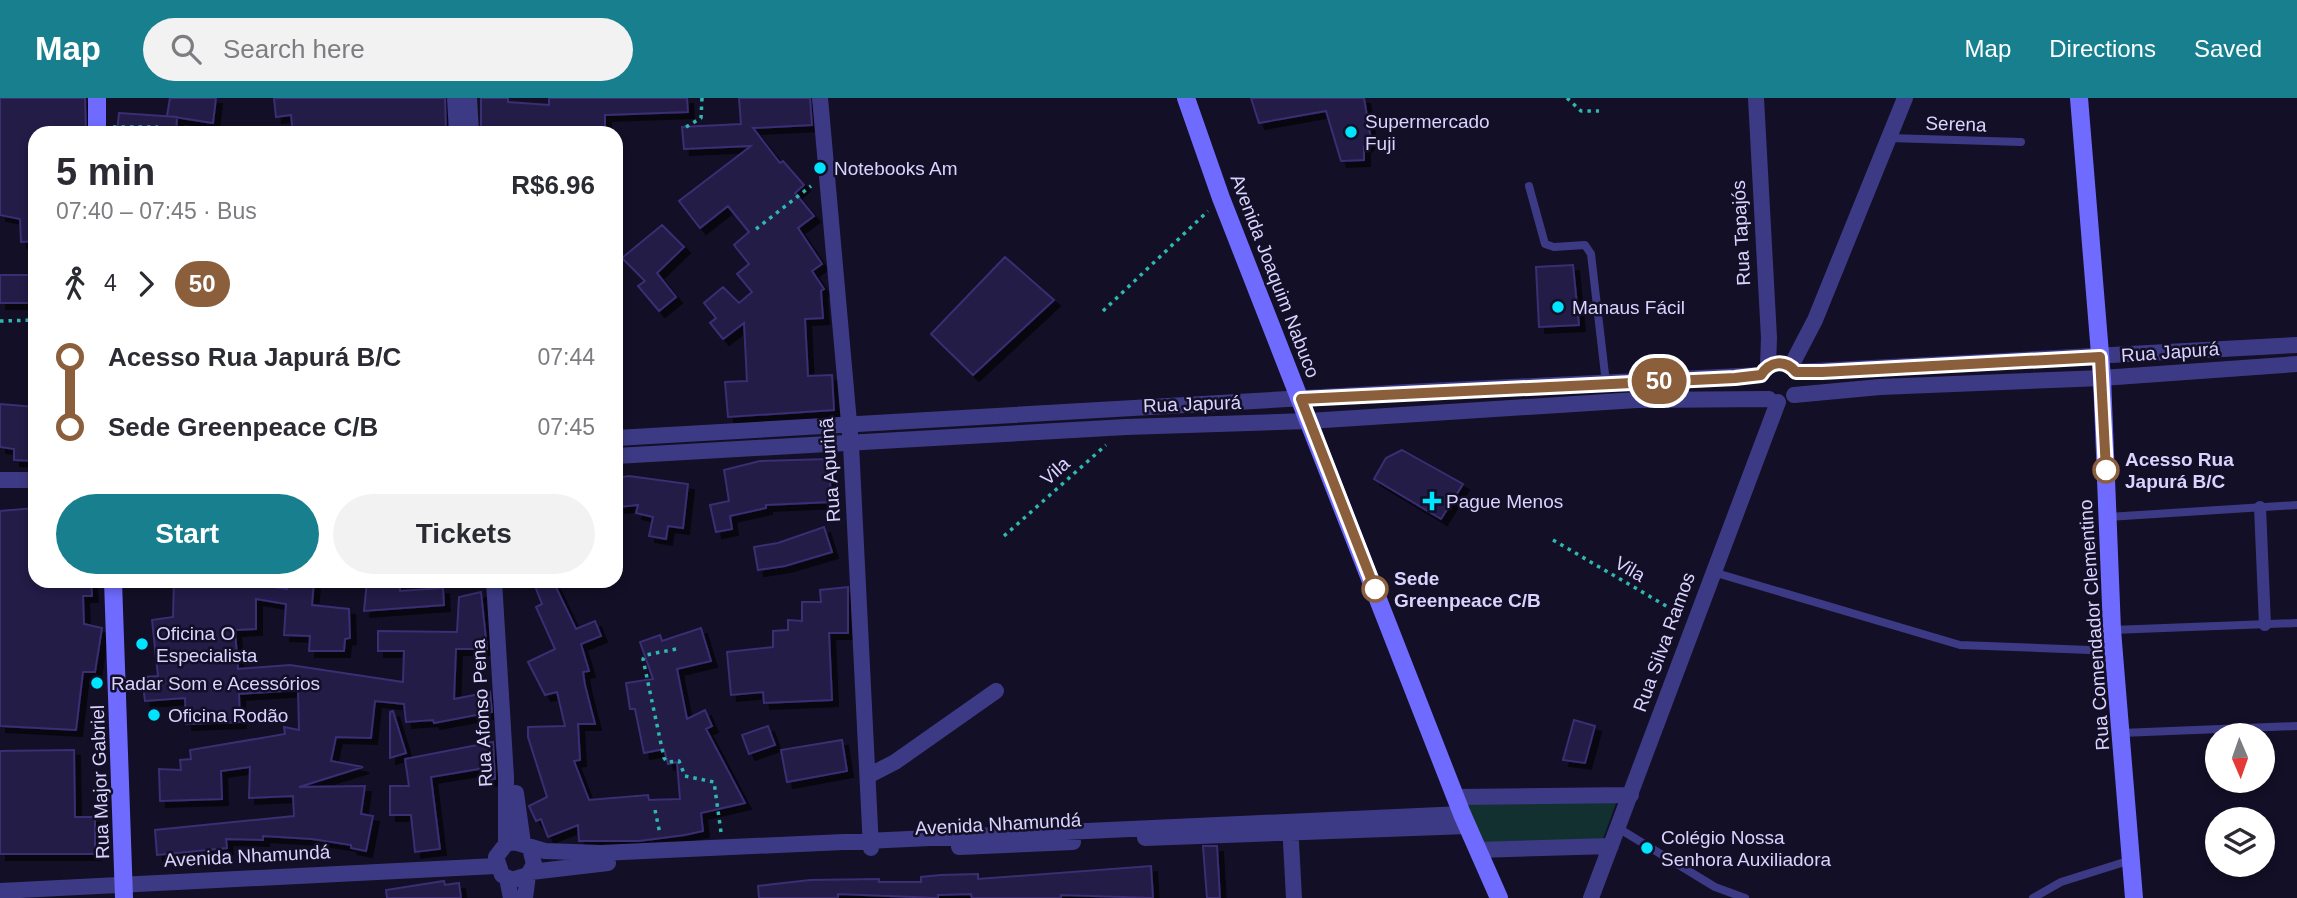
<!DOCTYPE html>
<meta charset="utf-8">
<style>
:root{--surface:#fff;--page:#f2f2f3;--text:#2b2b33;--muted:#7c7c81;--accent:#187f8f}
body{margin:0;font-family:Helvetica,sans-serif;background:var(--page);color:var(--text);height:100vh;display:flex;flex-direction:column;font-size:26px;white-space:nowrap}
*{box-sizing:border-box;margin:0}
p{font-size:23px;color:var(--muted)}
.icon{flex:none;width:38px;height:38px;fill:none;stroke:currentColor;stroke-width:2;stroke-linecap:round;stroke-linejoin:round}
.map{position:relative;flex:1;overflow:hidden}
.sheet{position:absolute;left:28px;top:28px;width:595px;height:462px;display:flex;flex-direction:column;background:var(--surface);border-radius:21px;box-shadow:0 4px 10px #0003}
.sheet>*{flex:none}
.badge{padding:0 14px;border-radius:23px;font-size:24px;line-height:46px}
.needle{width:46px;rotate:178deg}
.fabs{position:absolute;left:2205px;top:625px;display:grid;gap:14px}
.fabs a{display:grid;place-items:center;width:70px;height:70px;border-radius:50%;background:var(--surface);box-shadow:0 4px 10px #0003;font-size:35px}
.map>.badge{position:absolute;translate:-50% -50%;box-shadow:0 0 0 4px #fff}
.legs{display:flex;align-items:center;gap:10px;height:77px;padding:0 28px;font-size:23px}
.legs p{margin-inline-start:auto}
.summary{display:flex;align-items:center;justify-content:space-between;height:119px;padding:0 28px}
h1{font-size:38px;font-weight:700;line-height:52px}
.action{display:flex;gap:14px;margin-top:auto;padding:14px 28px}
.action a{flex:1;height:80px;border-radius:42px;background:var(--accent);color:#fff;font-size:28px;font-weight:700;line-height:80px;text-align:center}
.action a+a{background:var(--page);color:var(--text)}
ul{padding:0 28px;list-style:none}
li{display:flex;align-items:center;gap:24px;height:70px;font-size:26px}
li i{display:grid;place-items:center;width:10px;height:100%;margin:0 9px;background:currentColor}
li i::after{content:'';width:18px;height:18px;margin:-9px;border:5px solid;border-radius:50%;background:var(--surface)}
li p{margin-inline-start:auto}
li:first-child i{background:linear-gradient(#0000 50%,currentColor 0)}
li:last-child i{background:linear-gradient(currentColor 50%,#0000 0)}
header{display:flex;align-items:center;gap:42px;box-sizing:border-box;height:98px;padding:0 35px;background:var(--accent);color:#fff}
header strong{font-size:33px}
nav{display:flex;gap:38px;margin-inline-start:auto;font-size:24px}
.search{width:490px;height:63px;background:var(--page);display:flex;align-items:center;gap:18px;box-sizing:border-box;padding:0 24px;border-radius:38px;color:var(--muted);font-size:26px}
.map>svg:first-child{display:block}
</style>
<header>
<strong>Map</strong>
<div class="search"><svg class="icon" aria-label="search" viewBox="0 0 24 24"><circle cx="10" cy="10" r="6"/><path d="M15 15l6 6"/></svg>Search here</div>
<nav><a>Map</a><a>Directions</a><a>Saved</a></nav>
</header>
<div class="map">
<svg width="2297" height="800" viewBox="0 0 2297 800">
<defs>
<filter id="shadow"><feDropShadow dx="6" dy="6" stdDeviation="0" flood-color="#0009"/></filter>
</defs>
<rect width="100%" height="100%" fill="#130f26"/>
<path fill="#12302f" d="M1619,697L1603,741L1481,747L1464,704Z"/>
<path fill="#241b47" stroke="#3b2d73" stroke-width="2" filter="url(#shadow)" d="M0,0H85L86,35H35V143L21,144L20,121L0,117Z
M170,0H216L213,25L167,18Z
M274,0H445L446,35H293L291,17L276,19Z
M481,0H508V4L549,7V0H687L688,14L605,17V35H481Z
M739,0H810L812,27L753,30L780,65L783,63L804,87L795,95L814,118L798,130L822,166L812,173L824,191L821,193L823,220L805,221L808,278L832,277L834,312L728,319L725,284L747,283L744,225L723,241L710,225L716,220L704,205L723,189L739,205L752,194L737,176L749,166L734,147L749,134L728,108L700,130L679,103L751,48L684,51L682,29L741,26Z
M1251,0H1364L1371,42L1364,49V62L1341,63L1326,13L1259,25Z
M119,15L177,19L176,35H117Z
M662,127L684,149L657,175L676,199L659,213L638,188L645,183L622,160Z
M1005,159L1054,202L973,277L931,236Z
M1573,167L1579,227L1539,229L1536,169Z
M0,177H35V205H0Z
M0,306L35,309L34,363L14,362V351L0,349Z
M1402,352L1463,386L1441,421L1374,381L1386,360Z
M829,361L831,404L766,407V410L730,418L732,431L716,434L710,407L729,403L724,372L760,363Z
M629,378L688,386L683,430L668,428L666,441L649,438L653,419L636,415L638,407L619,409L616,380Z
M35,410V483H91L92,498H83L84,526L102,530L95,574H83L76,632L0,628V413Z
M824,429L832,454L785,468L758,472L754,449L778,445Z
M174,483H236L287,491V483H314L312,507L349,511L350,540L345,541L344,553H309L310,538L284,537L286,506L256,501V531L235,532L238,571L290,567L403,584L404,553H378V533L457,534L459,499L481,494L487,551H456L454,601L490,594L492,614L434,625L433,622L406,624L404,606L375,603L371,640L336,639L331,663L363,669L299,689L365,688L361,716L373,718L366,753L351,750V747L312,741L263,738V742L226,741L227,750L157,757L155,732L294,718L293,698L249,700L250,669L221,673L222,701L160,703L159,671L181,672L180,662L191,661L190,652L285,636L284,629L299,632L298,592L239,596L240,624L186,626L185,600L145,603L142,579L158,578L152,522L173,519Z
M367,483H399L400,493L443,490L444,507L364,513Z
M533,483H553L576,531L595,523L601,538L581,546L589,573L583,574L585,587L595,626H578L580,662L574,663L589,702L648,697L649,702L680,701L677,664L668,666L664,651L644,655L635,611H630L626,585L653,581L640,544L660,537L662,543L701,530L711,563L677,571L687,621L705,612L712,628L706,631L745,705L701,715L703,733L685,737L639,743H579L578,727L548,739L541,721L536,723L529,708L547,699L528,639V629L565,628L557,594L545,597L528,564L555,551L536,509L542,506Z
M848,489V535H829L832,602L764,605L763,594L731,597L727,554L773,549V533L788,532V522L802,523V504H821L820,492Z
M393,613L406,655L390,660V614Z
M1574,622L1595,628L1585,665L1563,662Z
M768,628L775,647L749,656L742,637Z
M842,642L847,673L787,684L781,652Z
M493,644L495,681L488,682L485,670L431,679L440,751L415,754L411,717H390V688H409L405,661Z
M74,652L75,719H95V756H0V653Z
M1203,748H1217L1220,800H1207Z
M1151,768L1153,800L1061,797V800H972L971,796L938,797V800L838,796V800H759L758,788L810,782L879,781V784H921V779L941,777L978,776V781Z
M444,783L445,787L459,785L461,800H387L386,792Z"/>
<g fill="none" stroke-linecap="round" stroke-linejoin="round">
<path stroke="#2fb8b0" stroke-width="3.5" stroke-dasharray="3.5 5" stroke-linecap="butt" d="M1567,0L1581,13H1599
M113,29H158
M686,29L701,20L702,0
M756,131L811,88
M1103,213L1208,113
M0,223L35,222
M1004,438L1106,347
M1553,442L1680,516
M676,551L646,557L643,561L664,660L667,664L679,663L685,678L714,684L721,734
M655,712L660,736"/>
<path stroke="#3d3a85" stroke-width="8" d="M1889,40L2021,44
M1529,88L1545,146L1554,149L1585,147L1591,156L1606,285
M2108,419L2297,407
M1713,474L1960,547L2115,553
M2112,532L2297,525
M2121,635L2297,628
M1618,730L1715,789L1745,800
M2033,800L2061,784L2131,762"/>
<path stroke="#3d3a85" stroke-width="12" d="M2260,409L2265,527"/>
<path stroke="#3d3a85" stroke-width="16" d="M455,0L457,35
M469,0L471,35
M820,0L851,347L871,750
M1756,0L1769,240L1768,268
M1791,268L1815,222L1905,0
M1796,274L2297,247
M1794,297L1880,289L2102,280L2297,266
M616,340L1408,294L1761,277
M616,358L1126,329L1309,323L1637,302L1769,301
M0,382H35
M494,483L506,679V746
M868,678L895,664L996,593
M516,695L523,745
M1456,699L1631,697
M1290,726L1294,800
M1145,740L1468,728
M959,749L1073,744
M530,750L534,766L528,777L512,782L502,777L496,759L506,746L514,744L545,753L601,755L1462,716
M1477,752L1611,748
M531,774L608,765
M507,780L511,800
M0,793L496,768
M525,800L528,777
M1591,800L1778,304"/>
<path stroke="#6f6bff" stroke-width="18" d="M97,0V35
M1186,0L1221,100L1462,716L1499,800
M2079,0L2102,280L2112,532L2134,800
M113,483L124,800"/>
</g>
<g fill="none" stroke-linecap="round" stroke-linejoin="round">
<defs>
<path id="line-1" d="M1375,491L1301,301L1735,280L1761,277C1770,263 1785,261 1796,274H1822L2100,259L2106,372"/>
</defs>
<use href="#line-1" stroke="#fff" stroke-width="16"/>
<use href="#line-1" stroke="#8b5e3c" stroke-width="10"/>
</g>
<g fill="#00e5ff" stroke="#130f26" stroke-width="2.5">
<circle cx="1351" cy="34" r="7"/>
<circle cx="820" cy="70" r="7"/>
<circle cx="1558" cy="209" r="7"/>
<path d="M1428.5 392.5h7v7h7v7h-7v7h-7v-7h-7v-7h7z"/>
<circle cx="142" cy="546" r="7"/>
<circle cx="97" cy="585" r="7"/>
<circle cx="154" cy="617" r="7"/>
<circle cx="1647" cy="750" r="7"/>
</g>
<g fill="#fff" stroke="#8b5e3c" stroke-width="3.5">
<circle cx="2106" cy="372" r="12"/>
<circle cx="1375" cy="491" r="12"/>
</g>
<g text-anchor="middle" dominant-baseline="central" stroke-width="5" stroke-linejoin="round" paint-order="stroke">
<g font-size="19" fill="#d9d4ff" stroke="#130f26" text-anchor="start">
<text x="1365" y="23">Supermercado<tspan x="1365" dy="22">Fuji</tspan></text>
<text x="834" y="70">Notebooks Am</text>
<text x="1572" y="209">Manaus Fácil</text>
<text x="1446" y="403">Pague Menos</text>
<text x="156" y="535">Oficina O<tspan x="156" dy="22">Especialista</tspan></text>
<text x="111" y="585">Radar Som e Acessórios</text>
<text x="168" y="617">Oficina Rodão</text>
<text x="1661" y="739">Colégio Nossa<tspan x="1661" dy="22">Senhora Auxiliadora</tspan></text>
</g>
<g font-size="19" fill="#d9d4ff" stroke="#130f26">
<text transform="translate(1956 26) rotate(2)">Serena</text>
<text transform="translate(1741 135) rotate(-93)">Rua Tapajós</text>
<text transform="translate(1275 178) rotate(69)">Avenida Joaquim Nabuco</text>
<text transform="translate(2170 254) rotate(-4)">Rua Japurá</text>
<text transform="translate(1192 306) rotate(-2)">Rua Japurá</text>
<text transform="translate(830 372) rotate(-94)">Rua Apurinã</text>
<text transform="translate(1055 373) rotate(-42)">Vila</text>
<text transform="translate(1630 471) rotate(30)">Vila</text>
<text transform="translate(2094 527) rotate(-94)">Rua Comendador Clementino</text>
<text transform="translate(1664 544) rotate(-70)">Rua Silva Ramos</text>
<text transform="translate(482 615) rotate(-93)">Rua Afonso Pena</text>
<text transform="translate(100 684) rotate(-92)">Rua Major Gabriel</text>
<text transform="translate(998 726) rotate(-3)">Avenida Nhamundá</text>
<text transform="translate(247 758) rotate(-3)">Avenida Nhamundá</text>
</g>
<g font-size="19" font-weight="bold" fill="#d9d4ff" stroke="#130f26" text-anchor="start">
<text x="2125" y="361">Acesso Rua<tspan x="2125" dy="22">Japurá B/C</tspan></text>
<text x="1394" y="480">Sede<tspan x="1394" dy="22">Greenpeace C/B</tspan></text>
</g>
</g>
</svg>
<div class="fabs">
<a><svg class="needle" viewBox="-14 -14 28 28"><path d="M0-13l5 13h-10z" fill="#e53935"/><path d="M0 13l5-13h-10z" fill="#7c7c81"/></svg></a>
<a><svg class="icon" aria-label="layers" viewBox="0 0 24 24"><path d="M12 4l9 5-9 5-9-5zM3 14l9 5 9-5"/></svg></a>
</div>
<b class="badge" style="left:1659px;top:283px;background:#8b5e3c;color:#fff">50</b>
<section class="sheet">
<div class="summary"><div><h1>5 min</h1><p>07:40 – 07:45 · Bus</p></div><b>R$6.96</b></div>
<div class="legs"><svg class="icon" aria-label="walk" viewBox="0 0 24 24"><circle cx="13" cy="4" r="2"/><path d="M13 8l-2 6 4 7M11 14l-3 7M7 12l3-4h3l4 4"/></svg>4<svg class="icon" aria-label="forward" viewBox="0 0 24 24"><path d="M9 5l7 7-7 7"/></svg><b class="badge" style="background:#8b5e3c;color:#fff">50</b></div>
<ul>
<li><i style="color:#8b5e3c"></i><b>Acesso Rua Japurá B/C</b><p>07:44</p></li>
<li><i style="color:#8b5e3c"></i><b>Sede Greenpeace C/B</b><p>07:45</p></li>
</ul>
<div class="action"><a>Start</a><a>Tickets</a></div>
</section>
</div>
